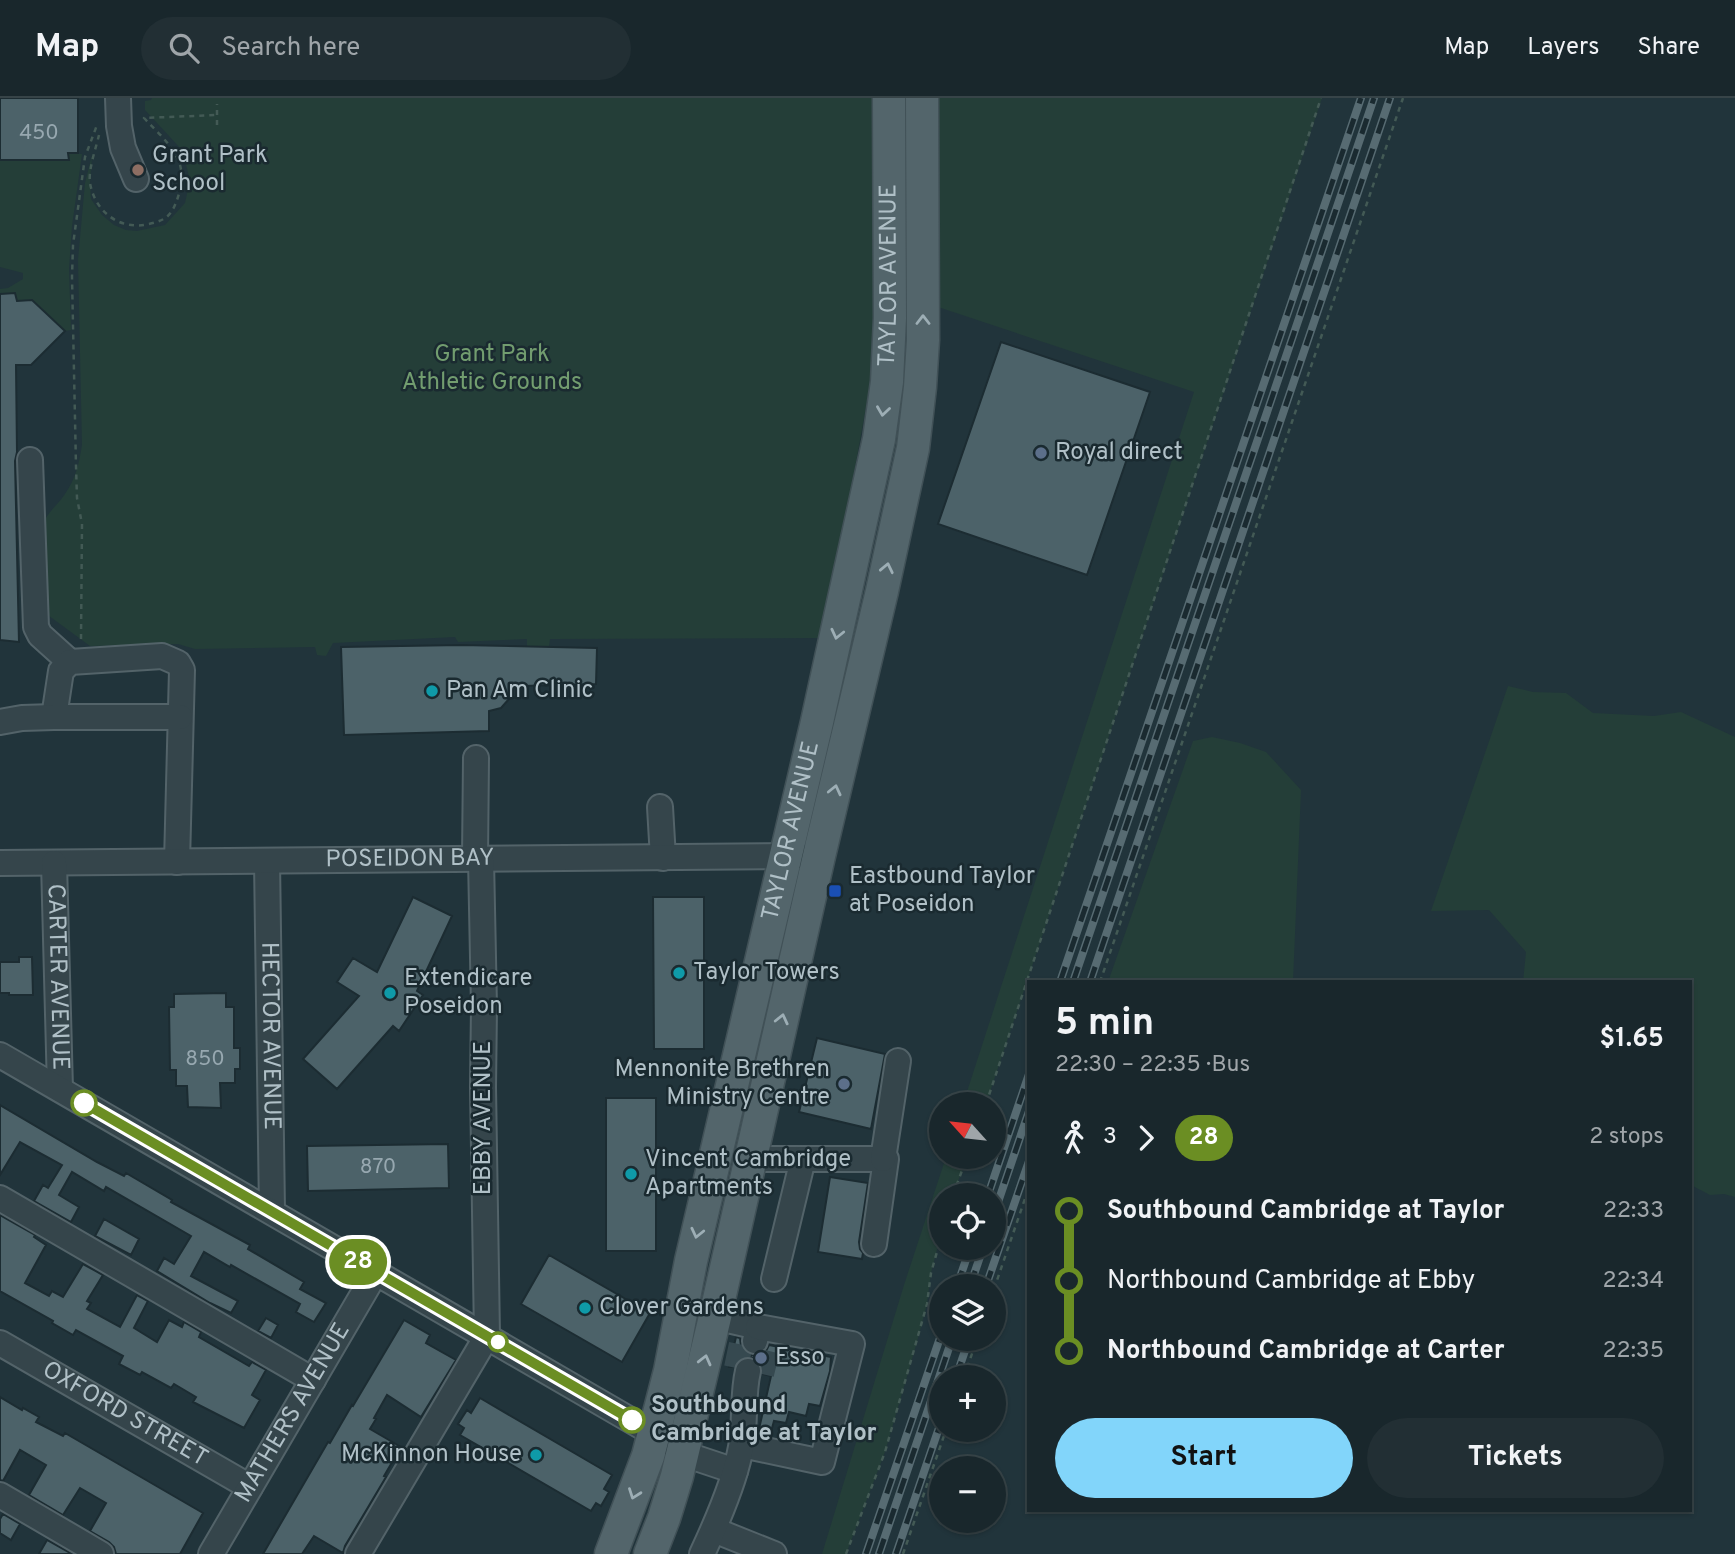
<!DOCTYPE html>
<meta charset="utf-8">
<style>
:root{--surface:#19272c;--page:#222f34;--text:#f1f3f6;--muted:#9fa5a9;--line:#374448;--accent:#82d5fa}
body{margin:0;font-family:Overpass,sans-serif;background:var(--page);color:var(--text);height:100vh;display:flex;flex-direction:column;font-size:26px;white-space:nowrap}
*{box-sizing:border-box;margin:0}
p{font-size:23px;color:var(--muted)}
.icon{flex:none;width:38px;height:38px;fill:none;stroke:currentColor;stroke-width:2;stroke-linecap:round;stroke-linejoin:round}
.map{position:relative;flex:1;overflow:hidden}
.panel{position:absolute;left:1027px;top:882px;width:665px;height:532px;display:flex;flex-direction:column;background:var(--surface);border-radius:0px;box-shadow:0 2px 5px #0004,0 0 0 2px var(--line)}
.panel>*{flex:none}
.badge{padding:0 14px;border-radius:23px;font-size:24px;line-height:46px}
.needle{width:46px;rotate:297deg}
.tools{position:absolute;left:929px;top:994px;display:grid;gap:14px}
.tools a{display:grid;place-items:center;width:77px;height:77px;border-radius:50%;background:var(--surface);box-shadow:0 2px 5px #0004,0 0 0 2px var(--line);font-size:35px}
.map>.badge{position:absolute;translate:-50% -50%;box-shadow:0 0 0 4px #fff}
.legs{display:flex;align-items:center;gap:10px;height:77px;padding:0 28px;font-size:23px}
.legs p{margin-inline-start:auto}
.overview{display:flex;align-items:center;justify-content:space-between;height:119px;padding:0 28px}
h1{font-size:38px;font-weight:700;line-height:52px}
.button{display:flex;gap:14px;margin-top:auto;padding:14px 28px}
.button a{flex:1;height:80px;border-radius:42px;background:var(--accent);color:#111;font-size:28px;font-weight:700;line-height:80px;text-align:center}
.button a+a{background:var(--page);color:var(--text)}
ul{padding:0 28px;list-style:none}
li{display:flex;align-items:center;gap:24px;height:70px;font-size:26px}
li i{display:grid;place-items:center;width:10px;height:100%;margin:0 9px;background:currentColor}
li i::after{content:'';width:18px;height:18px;margin:-9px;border:5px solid;border-radius:50%;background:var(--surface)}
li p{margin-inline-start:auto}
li:first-child i{background:linear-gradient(#0000 50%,currentColor 0)}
li:last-child i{background:linear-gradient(currentColor 50%,#0000 0)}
header{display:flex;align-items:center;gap:42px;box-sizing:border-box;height:98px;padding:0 35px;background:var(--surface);border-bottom:2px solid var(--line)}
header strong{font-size:33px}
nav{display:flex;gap:38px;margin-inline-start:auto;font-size:24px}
.search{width:490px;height:63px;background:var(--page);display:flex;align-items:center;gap:18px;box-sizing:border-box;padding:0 24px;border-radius:38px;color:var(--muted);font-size:26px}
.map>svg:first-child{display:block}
</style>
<header>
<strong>Map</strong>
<div class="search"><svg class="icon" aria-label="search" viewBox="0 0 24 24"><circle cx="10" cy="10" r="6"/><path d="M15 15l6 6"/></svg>Search here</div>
<nav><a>Map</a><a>Layers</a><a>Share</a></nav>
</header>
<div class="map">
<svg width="1735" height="1456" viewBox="0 0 1735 1456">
<rect width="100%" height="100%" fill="#21343b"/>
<path fill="#243e38" d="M152,0H875L873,270L851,392L821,540L550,541L549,549L527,548V541L458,544L455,539L333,545L326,558L317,557L315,549L195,551L178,546L90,548L41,512L42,428C47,414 58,407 65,396C76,380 79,365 82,347L78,162L85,85L92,57L90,84L91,101L102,117L114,127L126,132L137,133L165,127L185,105L190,82L182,52L145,12V3L151,2Z
M922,0H1322L986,1006H963L1194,294L923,204Z
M68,55L82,56L72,128L69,171L71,232L65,233L32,203H17L15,196H0V191L8,190L23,181V175L0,169V62H68Z
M1508,588L1533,594L1566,595L1593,615L1654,618L1681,614L1735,639V1099L1724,1096L1710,1097L1691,1087L1690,884H1523L1526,854L1489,812L1431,813Z
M1212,639L1240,645L1266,654L1301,692L1293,884H1108L1193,643Z
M946,1059H967L953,1097H942L941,1136L931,1175L927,1206L917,1244L885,1354L846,1456H822L904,1187Z"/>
<path fill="#4c6269" stroke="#1c2c32" stroke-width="2" d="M0,0H78V55H68L69,62H0Z
M15,195L17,203L32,202L65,233L31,267H16L17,354L15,363L19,544L0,542V196Z
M1001,244L1150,294L1087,477L938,426Z
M461,547L597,550L596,586L523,588L521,598L509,601L501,610L489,613V633L344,637L341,549Z
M413,799L452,818L417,893L423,897L399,933L393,928L337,991L303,961L359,898L337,884L353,860L377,874Z
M653,799H704V951H654Z
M19,859H32L33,897H9V895H0V864H19Z
M226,895V909H234V950H240V971H235V985H220L221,1010L188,1009L187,988H176V972H170L169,909H174V896Z
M817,940L885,956L871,1031L799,1014Z
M606,1000H656V1153H606Z
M0,1007L97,1064L124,1078L126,1075L172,1102L171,1104L250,1147L248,1151L304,1184L300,1191L326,1205L314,1224L296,1214L300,1206L231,1167L230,1169L204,1154L191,1178L238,1203L231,1215L210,1205L157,1173L164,1160L174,1166L191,1138L106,1089L104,1093L72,1074L59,1097L79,1109L71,1124L34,1103L43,1087L48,1090L62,1067L20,1044L0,1077Z
M448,1046L449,1090L308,1093L307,1048Z
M830,1079L868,1085L859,1144L860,1151L863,1155L862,1161L818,1154Z
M0,1117L35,1137L34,1139L46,1147L25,1185L49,1198L52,1193L63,1199L83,1166L103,1177L87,1203L91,1205L87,1211L120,1229L137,1197L148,1203L134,1230L157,1244L169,1222L182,1229L184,1224L201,1234L199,1239L249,1268L252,1264L266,1272L252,1297L260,1302L244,1330L193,1304L196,1299L174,1286L171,1290L142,1274L140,1277L119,1266L123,1258L76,1232L73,1237L52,1225L53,1223L0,1193Z
M104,1121L139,1141L131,1157L95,1138Z
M549,1157L650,1215L622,1264L521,1206Z
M266,1220L278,1227L271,1240L258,1233Z
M404,1222L430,1237L426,1245L456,1262L421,1319L387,1297L374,1320L376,1321L370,1331L401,1349L384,1378L386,1379L345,1448L343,1455L314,1438L302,1456H263L328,1344L330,1345L352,1307L353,1308Z
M736,1239L740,1240L741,1248L746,1254L751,1257H760L766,1253L769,1247L831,1259L830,1273L820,1308L809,1306L806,1318L789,1314L786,1325L774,1323L771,1334L759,1331L771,1278L763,1276L762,1268L758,1262L751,1259H743L737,1263L734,1269H729Z
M0,1299L22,1312L23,1310L39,1319L36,1324L63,1338L65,1335L203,1415L180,1456H116L114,1449L109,1444L90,1433L106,1405L80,1390L63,1417L29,1397L46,1367L20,1352L3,1383L0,1382Z
M480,1300L612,1377L604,1391L609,1394L601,1408L596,1405L591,1413L460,1337L464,1330L458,1326L467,1312L471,1315Z
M3,1416L20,1426L11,1442L0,1435V1421Z
M47,1442L72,1456H39Z"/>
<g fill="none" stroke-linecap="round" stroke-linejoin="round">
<path stroke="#364950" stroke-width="24" stroke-dasharray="24 12" stroke-linecap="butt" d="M736,1270L742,1241
M762,1276L769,1247"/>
<defs>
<g id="minor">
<path d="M118,0L119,28L123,50L136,81"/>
<path d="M30,362L36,529L40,537L70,564"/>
<path d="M54,619L61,573L70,564L162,558L178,565L182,572L177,764"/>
<path d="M0,624L22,620L54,619H180"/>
<path d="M660,709L663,760"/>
<path d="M475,761L476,660"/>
<path id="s1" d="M267,763L272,1113"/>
<path id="s2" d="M0,765L801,758"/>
<path id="s3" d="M54,765L60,991"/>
<path d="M0,957L696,1360L735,1373"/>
<path d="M751,1061H886L874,1146"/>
<path d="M883,1061L898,963"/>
<path d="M0,1100L313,1282"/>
<path d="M774,1181L803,1061"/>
<path d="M715,1219L758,1229L755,1243"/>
<path id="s4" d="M0,1245L250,1389"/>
<path d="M742,1347L822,1364L852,1246L758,1229"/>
<path d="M0,1397L101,1456"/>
<path d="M714,1432L774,1456"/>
<path id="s5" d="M211,1456L376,1174"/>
<path d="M358,1456L487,1238L483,989L484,909L481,761"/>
<path d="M702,1456C717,1424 735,1383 741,1349C746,1324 742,1298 748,1273"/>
</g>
<g id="major">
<path id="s6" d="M611,1456L648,1358L670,1273L691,1163L817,624L879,341L887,284L890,220L889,0"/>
<path d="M650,1456L664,1420L677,1378L715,1219L819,758L882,493L913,350L920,289L923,242L922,0"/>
</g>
</defs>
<use href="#minor" stroke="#536369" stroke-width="28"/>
<use href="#major" stroke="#415157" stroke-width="35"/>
<path stroke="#435a55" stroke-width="2.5" stroke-dasharray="5 5" stroke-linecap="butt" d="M217,27V6
M99,37C96,50 88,72 90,85C95,114 120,133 149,126C167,122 172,117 178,99C181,89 183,77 180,67C174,48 157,34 144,20L217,17
M81,541L82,426L77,400L76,368L72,179L73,147L85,59L97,27
M1100,884L1403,0
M986,1006L1321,0
M953,1097L967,1059
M994,1191L1029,1089
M964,1279L977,1241
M846,1456L885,1354L927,1206L931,1175L942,1136
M903,1456L946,1332"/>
<use href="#minor" stroke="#35454b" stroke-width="24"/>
<use href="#major" stroke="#53656b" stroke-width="32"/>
<defs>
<path id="rail" d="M1060,884L1361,0
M1073,884L1374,0
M1090,884L1390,0
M988,1097L1029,976
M994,1116L1029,1013
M957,1188L970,1150
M970,1188L983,1150
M986,1188L1029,1063
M956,1279L969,1241
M866,1456L942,1234
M879,1456L952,1241
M896,1456L942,1321"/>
</defs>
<use href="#rail" stroke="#576b72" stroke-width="8"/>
<use href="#rail" stroke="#1a2a30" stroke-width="5" stroke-dasharray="16" stroke-linecap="butt"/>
</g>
<defs><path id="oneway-chevron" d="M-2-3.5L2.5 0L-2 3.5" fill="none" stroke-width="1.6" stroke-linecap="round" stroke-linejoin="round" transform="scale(1.75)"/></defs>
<g stroke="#9daeb5">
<use href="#oneway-chevron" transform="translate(923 222) rotate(-90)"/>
<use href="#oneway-chevron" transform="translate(883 313) rotate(98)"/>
<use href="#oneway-chevron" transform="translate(887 470) rotate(-78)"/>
<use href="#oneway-chevron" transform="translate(837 536) rotate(103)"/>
<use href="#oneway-chevron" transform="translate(835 692) rotate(-77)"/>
<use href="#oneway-chevron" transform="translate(782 921) rotate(-77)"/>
<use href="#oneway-chevron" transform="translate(697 1135) rotate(103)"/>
<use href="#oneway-chevron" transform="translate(705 1262) rotate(-76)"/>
<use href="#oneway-chevron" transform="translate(634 1396) rotate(110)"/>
</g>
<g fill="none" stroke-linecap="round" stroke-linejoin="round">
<defs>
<path id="line-1" d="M84,1005L632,1322"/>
</defs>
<use href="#line-1" stroke="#fff" stroke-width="16"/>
<use href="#line-1" stroke="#6b8e23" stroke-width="10"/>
</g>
<circle fill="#8d6e63" stroke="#1a2a30" stroke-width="2.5" cx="138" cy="72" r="7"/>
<g fill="#5c6f8a" stroke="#1a2a30" stroke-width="2.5">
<circle cx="1041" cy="355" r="7"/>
<circle cx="844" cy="986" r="7"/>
<circle cx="761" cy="1260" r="7"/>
</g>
<g fill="#0f9aa8" stroke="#1a2a30" stroke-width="2.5">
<circle cx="432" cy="593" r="7"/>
<circle cx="679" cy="875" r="7"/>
<circle cx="390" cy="895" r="7"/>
<circle cx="631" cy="1076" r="7"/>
<circle cx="585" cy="1210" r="7"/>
<circle cx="536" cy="1357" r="7"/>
</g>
<rect fill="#1a4fb4" stroke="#1a2a30" stroke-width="2.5" x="828" y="786" width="14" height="14" rx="3.5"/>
<g fill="#fff" stroke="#6b8e23" stroke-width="3.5">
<circle cx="84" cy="1005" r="12"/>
<circle cx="498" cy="1244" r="9"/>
<circle cx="632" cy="1322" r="12"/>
</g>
<g text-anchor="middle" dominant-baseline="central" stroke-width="5" stroke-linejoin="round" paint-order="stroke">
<g font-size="21" fill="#97a8b0">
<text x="39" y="35">450</text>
<text x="205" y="961">850</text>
<text x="378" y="1069">870</text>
</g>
<g font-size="24" fill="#b0c0c7" stroke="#1a2a30" text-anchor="start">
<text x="152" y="58">Grant Park<tspan x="152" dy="28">School</tspan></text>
<text x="1055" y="355">Royal direct</text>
<text x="446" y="593">Pan Am Clinic</text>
<text x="849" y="779">Eastbound Taylor<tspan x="849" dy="28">at Poseidon</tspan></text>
<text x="693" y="875">Taylor Towers</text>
<text x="404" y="881">Extendicare<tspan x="404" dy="28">Poseidon</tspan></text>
<text x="830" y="972" text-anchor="end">Mennonite Brethren<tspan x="830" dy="28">Ministry Centre</tspan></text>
<text x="645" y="1062">Vincent Cambridge<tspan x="645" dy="28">Apartments</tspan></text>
<text x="599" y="1210">Clover Gardens</text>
<text x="775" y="1260">Esso</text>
<text x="522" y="1357" text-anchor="end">McKinnon House</text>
</g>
<g font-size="24" fill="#b0c0c7" stroke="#1a2a30">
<text stroke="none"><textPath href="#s6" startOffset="1312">TAYLOR AVENUE</textPath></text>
<text stroke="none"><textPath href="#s6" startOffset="746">TAYLOR AVENUE</textPath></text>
<text stroke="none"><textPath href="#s2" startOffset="410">POSEIDON BAY</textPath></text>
<text stroke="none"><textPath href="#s3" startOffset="114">CARTER AVENUE</textPath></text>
<text stroke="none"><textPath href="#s1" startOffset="175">HECTOR AVENUE</textPath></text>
<text transform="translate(484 1020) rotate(-90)">EBBY AVENUE</text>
<text stroke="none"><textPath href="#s5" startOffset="163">MATHERS AVENUE</textPath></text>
<text stroke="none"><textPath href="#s4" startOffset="144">OXFORD STREET</textPath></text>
</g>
<g font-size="24" fill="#729d6f" stroke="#1a2a30">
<text x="492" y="257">Grant Park<tspan x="492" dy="28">Athletic Grounds</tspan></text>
</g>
<g font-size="24" font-weight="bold" fill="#b0c0c7" stroke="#1a2a30" text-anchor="start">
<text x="651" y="1308">Southbound<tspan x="651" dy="28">Cambridge at Taylor</tspan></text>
</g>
</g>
</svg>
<div class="tools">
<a><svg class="needle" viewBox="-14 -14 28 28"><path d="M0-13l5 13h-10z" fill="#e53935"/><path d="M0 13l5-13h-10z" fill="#9fa5a9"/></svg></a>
<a><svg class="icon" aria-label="locate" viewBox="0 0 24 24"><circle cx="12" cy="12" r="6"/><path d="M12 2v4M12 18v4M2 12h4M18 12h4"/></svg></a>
<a><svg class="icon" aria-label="layers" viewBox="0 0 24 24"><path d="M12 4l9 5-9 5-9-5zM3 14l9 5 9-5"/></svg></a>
<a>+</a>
<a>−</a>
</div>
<b class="badge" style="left:358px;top:1164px;background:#6b8e23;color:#fff">28</b>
<section class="panel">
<div class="overview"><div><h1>5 min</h1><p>22:30 – 22:35 · Bus</p></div><b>$1.65</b></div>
<div class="legs"><svg class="icon" aria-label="walk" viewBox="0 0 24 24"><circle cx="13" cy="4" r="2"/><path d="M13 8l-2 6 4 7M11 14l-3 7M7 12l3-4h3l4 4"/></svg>3<svg class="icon" aria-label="forward" viewBox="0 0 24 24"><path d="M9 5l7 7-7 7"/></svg><b class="badge" style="background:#6b8e23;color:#fff">28</b><p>2 stops</p></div>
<ul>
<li><i style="color:#6b8e23"></i><b>Southbound Cambridge at Taylor</b><p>22:33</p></li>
<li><i style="color:#6b8e23"></i><span>Northbound Cambridge at Ebby</span><p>22:34</p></li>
<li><i style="color:#6b8e23"></i><b>Northbound Cambridge at Carter</b><p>22:35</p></li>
</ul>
<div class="button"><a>Start</a><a>Tickets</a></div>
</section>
</div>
